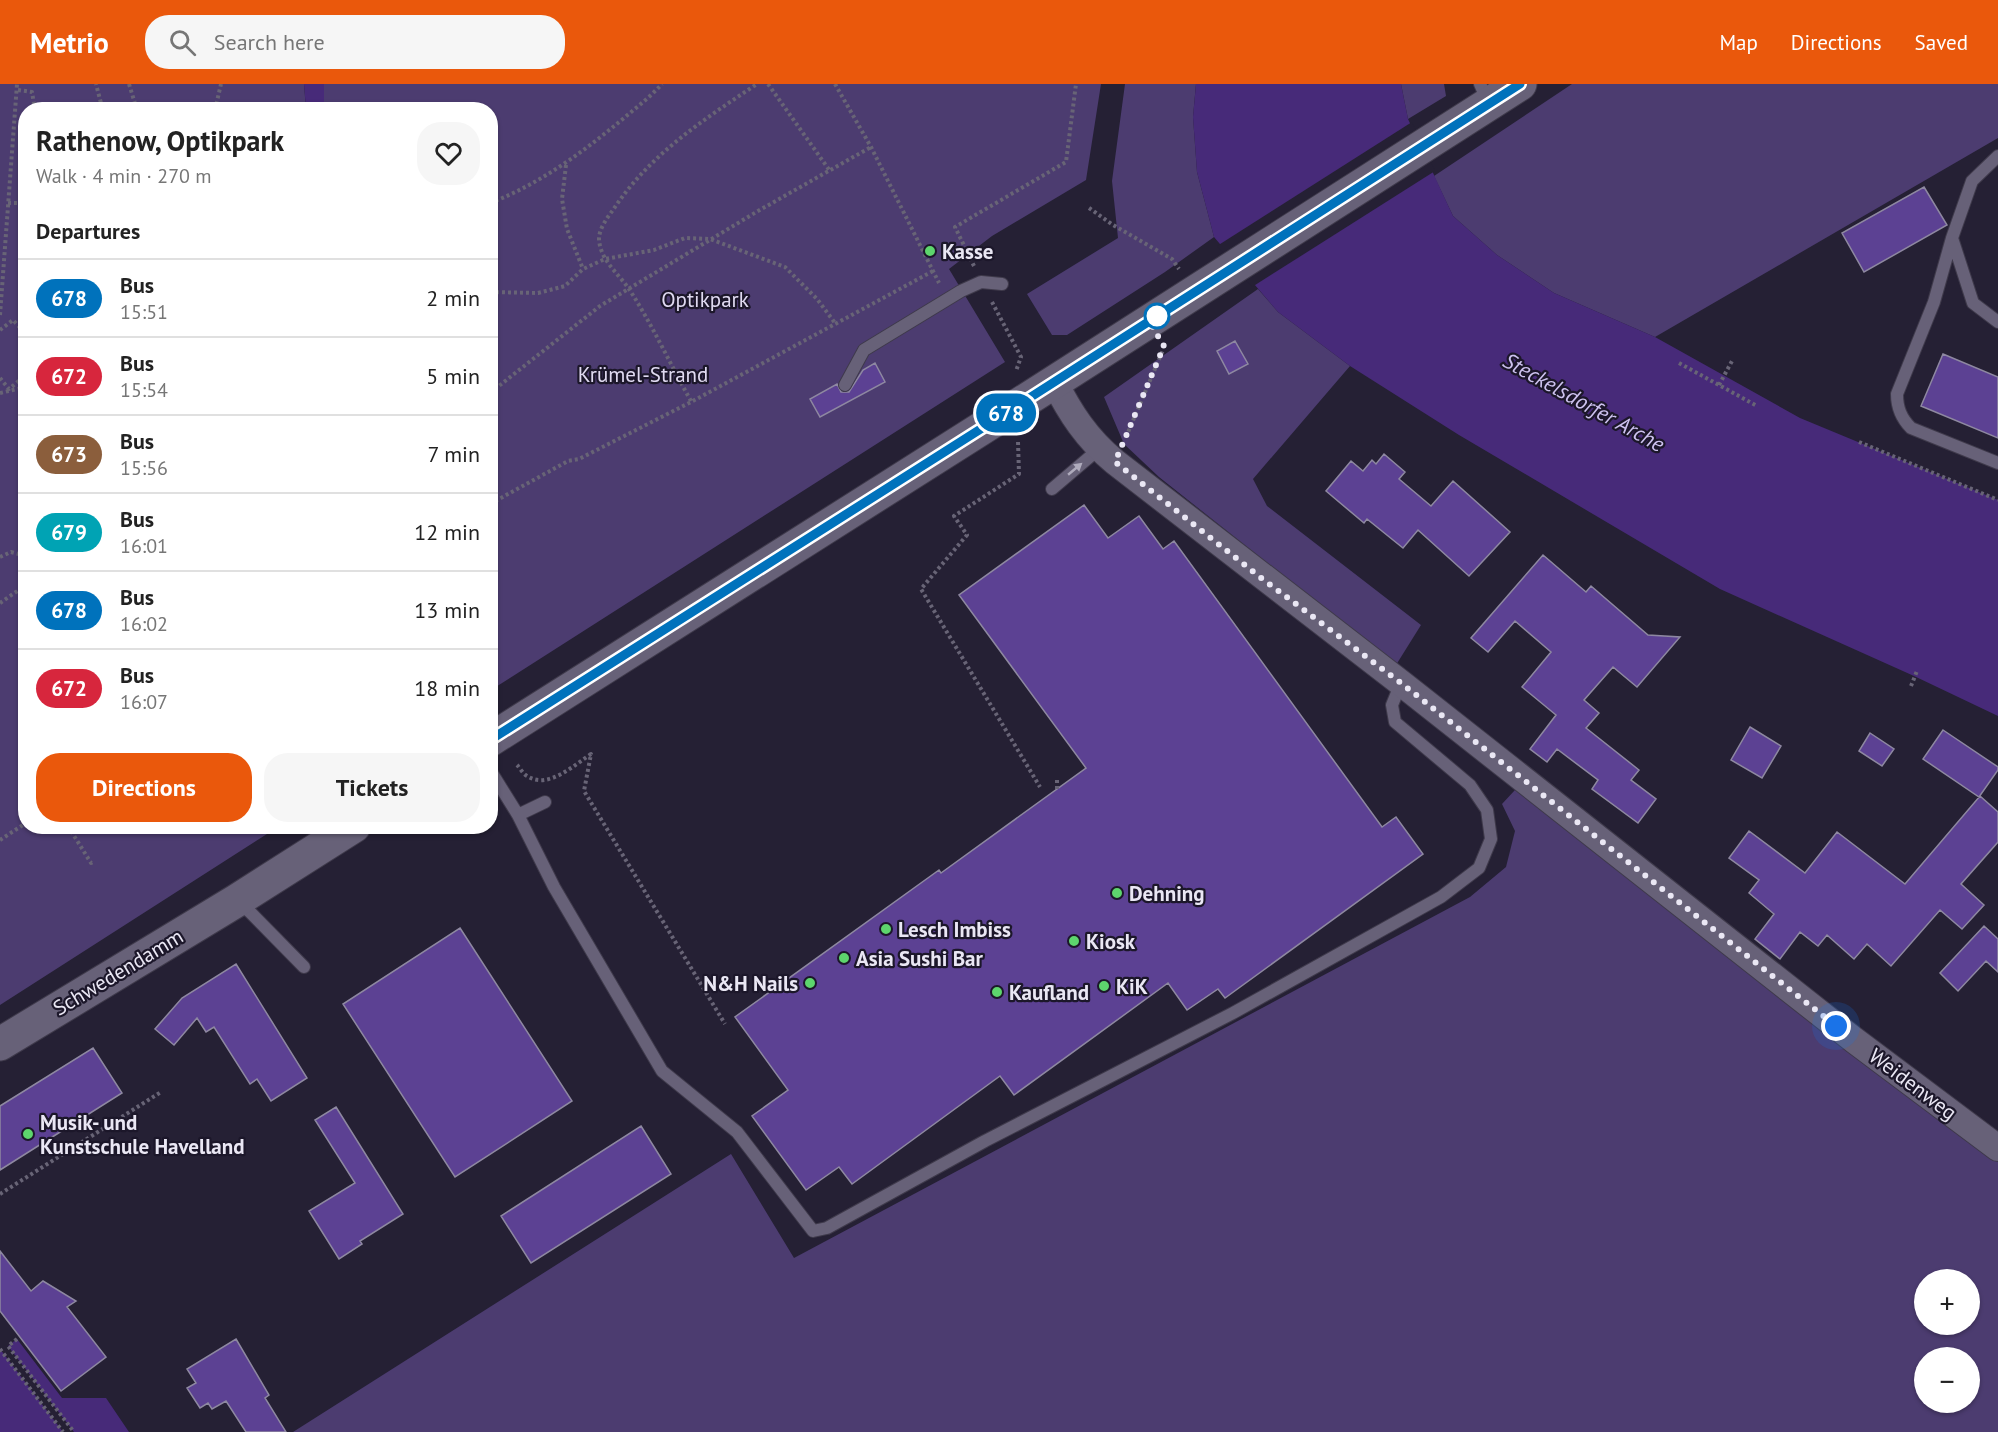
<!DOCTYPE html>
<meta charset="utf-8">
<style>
:root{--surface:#fff;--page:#f6f6f6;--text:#222;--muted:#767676;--line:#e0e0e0;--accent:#ea580c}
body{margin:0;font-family:"PT Sans",sans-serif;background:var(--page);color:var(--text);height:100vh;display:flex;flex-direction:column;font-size:22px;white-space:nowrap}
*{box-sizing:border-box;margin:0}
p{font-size:20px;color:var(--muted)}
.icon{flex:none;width:33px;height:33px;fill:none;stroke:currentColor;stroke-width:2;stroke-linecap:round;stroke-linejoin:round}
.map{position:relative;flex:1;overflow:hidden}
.side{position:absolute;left:18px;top:18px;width:480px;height:732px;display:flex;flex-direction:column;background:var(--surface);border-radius:24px;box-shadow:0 2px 4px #0004}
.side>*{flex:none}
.badge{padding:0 12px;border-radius:20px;font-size:21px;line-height:39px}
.fabs{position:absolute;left:1914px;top:1185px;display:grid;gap:12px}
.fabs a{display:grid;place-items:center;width:66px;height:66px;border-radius:50%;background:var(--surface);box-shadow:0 2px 4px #0004;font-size:30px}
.you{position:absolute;width:30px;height:30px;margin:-15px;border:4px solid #fff;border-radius:50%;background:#1a73e8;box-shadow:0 0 0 9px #1a73e833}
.map>.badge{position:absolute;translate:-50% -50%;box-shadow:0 0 0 3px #fff}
h2{padding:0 18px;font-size:22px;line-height:54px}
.round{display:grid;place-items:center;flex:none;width:63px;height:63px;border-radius:24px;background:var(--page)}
.head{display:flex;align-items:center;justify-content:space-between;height:102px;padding:0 18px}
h1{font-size:28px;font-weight:700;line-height:45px}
.button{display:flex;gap:12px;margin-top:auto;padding:12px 18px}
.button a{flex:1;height:69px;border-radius:24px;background:var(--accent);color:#fff;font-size:24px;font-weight:700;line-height:69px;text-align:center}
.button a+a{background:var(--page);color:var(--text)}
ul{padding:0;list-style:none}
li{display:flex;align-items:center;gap:18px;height:78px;padding:0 18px;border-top:2px solid var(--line)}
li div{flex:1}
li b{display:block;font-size:22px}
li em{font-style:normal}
li .badge{min-width:66px;font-weight:700;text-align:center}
header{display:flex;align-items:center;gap:36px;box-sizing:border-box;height:84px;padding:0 30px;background:var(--accent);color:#fff}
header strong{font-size:28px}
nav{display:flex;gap:33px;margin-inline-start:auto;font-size:21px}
.search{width:420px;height:54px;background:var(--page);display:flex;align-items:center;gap:15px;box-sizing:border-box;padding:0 21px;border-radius:24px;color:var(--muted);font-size:22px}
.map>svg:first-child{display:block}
</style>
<header>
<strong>Metrio</strong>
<div class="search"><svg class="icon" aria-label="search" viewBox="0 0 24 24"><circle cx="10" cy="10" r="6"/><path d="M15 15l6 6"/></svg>Search here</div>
<nav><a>Map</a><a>Directions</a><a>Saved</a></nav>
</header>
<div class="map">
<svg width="1998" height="1348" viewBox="0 0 1998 1348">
<rect width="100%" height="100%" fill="#252034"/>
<path fill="#4c3c70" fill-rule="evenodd" d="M0,0H304L306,25L26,26V742L278,743L0,921Z
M324,0H1101L1086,96L992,152L949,185L1005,278L491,606L490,26L324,25Z
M1125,0H1196L1193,33L1197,88L1214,153L1165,188L1067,251H1052L1027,210L1118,154L1112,97Z
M1401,0H1444L1446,12L1408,35Z
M1572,0H1998V54L1655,253L1554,209L1497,171L1453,132L1434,92Z
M1258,205L1278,228L1350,282L1253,395L1267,422L1421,541L1396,581L1159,393L1124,360L1104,313Z
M1515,706L1842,960L1998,1076V1348H293L731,1070L794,1174L1470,813L1506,783L1515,747L1502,720ZM1924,1196H1970V1240H1924ZM1924,1274H1970V1318H1924Z"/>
<path fill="#472a79" d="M304,0H324V25H306Z
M1196,0H1401L1408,35L1453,132L1497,171L1554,209L1655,253L1800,334L1998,416V632L1914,592L1720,505L1459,351L1350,282L1278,228L1214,153L1197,88L1193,33Z
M17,1255L62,1314H106L129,1348H74L8,1262Z
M0,1265L63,1348H0Z"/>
<path fill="#252034" d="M1412,38L1435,87L1252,203L1217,162Z"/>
<path fill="#5c4193" stroke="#8e88a1" stroke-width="1.5" d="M1924,103L1947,141L1864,188L1842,149Z
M1235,257L1248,280L1229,290L1217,267Z
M1943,270L1998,293V354L1921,322Z
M875,279L885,298L820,333L810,315L837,300L841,308H849L863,286Z
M1384,370L1405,388L1399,395L1431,422L1453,397L1510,448L1469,492L1418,446L1403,464L1367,435L1364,439L1326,407L1351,377L1363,387L1372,376L1376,380Z
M1084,421L1108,454L1139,432L1163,465L1174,457L1382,743L1396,733L1423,770L1225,914L1218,905L1187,926L1168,899L1014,1011L1000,992L852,1100L839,1083L806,1106L752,1032L788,1006L735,933L939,786L941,789L1086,684L959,511Z
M1543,471L1586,508L1591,502L1648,551L1680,553L1637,603L1613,583L1584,616L1599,629L1586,644L1639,686L1631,696L1656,715L1638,739L1592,705L1598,696L1557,665L1547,678L1530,665L1556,631L1522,603L1551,568L1515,537L1488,568L1471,554Z
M1750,643L1781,662L1762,694L1731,676Z
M1943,646L1998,683V686L1979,713L1923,675Z
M1870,649L1894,665L1882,682L1859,667Z
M1980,712L1998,728V758L1961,800L1984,821L1962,845L1940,826L1891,882L1867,860L1854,875L1827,851L1818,862L1800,848L1780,875L1755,855L1774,830L1749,809L1759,796L1729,774L1749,747L1805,789L1837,748L1905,800Z
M1984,842L1998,855V888L1986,877L1958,907L1940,889Z
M460,844L572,1017L455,1093L343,920Z
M236,880L307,994L271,1017L257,995L250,1000L214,943L206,948L197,934L174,961L155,945L182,914Z
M93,964L122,1009L0,1086V1022Z
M336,1023L403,1130L360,1157L362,1160L339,1175L309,1127L355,1099L315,1036Z
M641,1042L671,1090L531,1179L501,1132Z
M0,1167L31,1207L43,1197L76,1217L67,1223L106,1273L61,1307L0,1227Z
M236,1255L269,1311L265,1314L286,1348H246L226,1317L212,1325L208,1319L200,1324L187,1304L196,1299L187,1285Z"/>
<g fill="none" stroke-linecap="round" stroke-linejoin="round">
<defs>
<path id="service" d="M1480,0L1489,20
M1998,72L1972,97L1952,154L1934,218L1897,310C1897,324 1901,334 1911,344L1998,379
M1952,154L1973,219L1998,238
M845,301L864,266L961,207L981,198L1002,200
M1052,405L1099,365
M490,686L518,731L554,803L662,987L737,1048L813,1147L827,1144L985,1057L1233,929L1441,813L1479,784L1491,755L1487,726L1470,701L1395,638L1392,621L1401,599
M518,731L545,718
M237,818L250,828L304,883"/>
<path id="minor" d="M1054,297C1070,329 1087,355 1115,378L1401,599L1854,956L1998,1064"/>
<path id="secondary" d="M490,656L998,334L1520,0
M0,960L236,817L354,742"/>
</defs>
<use href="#service" stroke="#3f3a4b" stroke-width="14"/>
<use href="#minor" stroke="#3f3a4b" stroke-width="28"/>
<use href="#secondary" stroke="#3f3a4b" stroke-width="35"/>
<path stroke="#686476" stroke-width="4" stroke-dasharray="3 3" stroke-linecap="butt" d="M129,0L137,26
M768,0L830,87
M835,0L871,63L939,199
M18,6L32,8L35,26
M89,26L102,23L96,0
M215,26L221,0
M566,81L562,115L567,145L583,185
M8,119H26
M490,119C540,100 583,68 624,34C637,23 650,13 662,0
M1089,124L1113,141L1172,175L1179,185
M974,182L955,143L1066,78L1076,0
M490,208L538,209L565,202L583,185L605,175L654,166L685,154L710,155L785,183L817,215L835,239
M992,218L1021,273L1016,287
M0,231L17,0
M0,246L13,236L26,250
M23,247L26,224
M1679,279L1757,322
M0,294L9,305L26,291
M1719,301L1732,277
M0,309L26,303
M490,309L600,222L758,127L871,63
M691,317C670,280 652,240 629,205C618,189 600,176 599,155C599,145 607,134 613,126C649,71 703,36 757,0
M1126,353L1163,266
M1018,358L1019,390L954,432L967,451L921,505L1040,703
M1859,358L1998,416
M490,420L568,377L579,375L691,318L933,187
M0,473L11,468L26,472
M0,519L26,501
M1911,602L1917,587
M517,681C520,684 523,690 527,692C548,706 574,681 591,670L584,707L725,940
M1057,705V693
M68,742L91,779L93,778
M0,756L26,739
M0,1110L161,1008
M17,1255L8,1262L74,1348
M0,1265L63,1348"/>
<use href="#service" stroke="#676178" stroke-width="12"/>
<use href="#minor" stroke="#676178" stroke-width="26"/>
<use href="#secondary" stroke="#676178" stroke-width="33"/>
</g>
<defs><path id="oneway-solid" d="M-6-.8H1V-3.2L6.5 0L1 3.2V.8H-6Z" transform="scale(1.5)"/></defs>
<use fill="#afabbc" href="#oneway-solid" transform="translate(1075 385) rotate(-40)"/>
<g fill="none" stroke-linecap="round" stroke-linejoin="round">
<defs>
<path id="line" d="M490,656L998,334L1520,0"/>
</defs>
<use href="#line" stroke="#fff" stroke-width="14"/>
<use href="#line" stroke="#0072bc" stroke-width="9"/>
<path stroke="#eae7f4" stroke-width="6" stroke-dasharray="0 10.8" d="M1157,232L1164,228L1149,237L1164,262L1115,378L1260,493L1401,599L1836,942"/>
</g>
<g fill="#5dd56d" stroke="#1c172a" stroke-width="2">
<circle cx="930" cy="167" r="6"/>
<circle cx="1117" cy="809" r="6"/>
<circle cx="886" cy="845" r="6"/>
<circle cx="1074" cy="857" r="6"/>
<circle cx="844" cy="874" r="6"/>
<circle cx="810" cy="899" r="6"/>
<circle cx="1104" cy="902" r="6"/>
<circle cx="997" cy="908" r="6"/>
<circle cx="28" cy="1050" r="6"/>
</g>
<circle fill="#fff" stroke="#0072bc" stroke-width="3" cx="1157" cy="232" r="12"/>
<g text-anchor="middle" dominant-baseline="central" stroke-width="4.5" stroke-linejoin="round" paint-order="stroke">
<g font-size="21" font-weight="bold" fill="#eae7f4" stroke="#1c172a" text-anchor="start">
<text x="942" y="167">Kasse</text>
<text x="1129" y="809">Dehning</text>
<text x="898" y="845">Lesch Imbiss</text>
<text x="1086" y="857">Kiosk</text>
<text x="856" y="874">Asia Sushi Bar</text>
<text x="798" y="899" text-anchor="end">N&amp;H Nails</text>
<text x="1116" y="902">KiK</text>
<text x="1009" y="908">Kaufland</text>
<text x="40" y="1038">Musik- und<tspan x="40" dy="24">Kunstschule Havelland</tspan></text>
</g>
<g font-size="21" fill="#e0daf1" stroke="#1c172a">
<text x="705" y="215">Optikpark</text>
<text x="643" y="290">Krümel-Strand</text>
</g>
<g font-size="21" fill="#eae7f4" stroke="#1c172a">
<text transform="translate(118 888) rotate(-31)">Schwedendamm</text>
<text transform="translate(1913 1000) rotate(37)">Weidenweg</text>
</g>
<g font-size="22" font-style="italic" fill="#cdc2ef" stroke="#1c172a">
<text transform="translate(1584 318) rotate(29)">Steckelsdorfer Arche</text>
</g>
</g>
</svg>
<div class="fabs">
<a>+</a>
<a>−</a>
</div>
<div class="you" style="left:1836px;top:942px"></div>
<b class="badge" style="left:1006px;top:329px;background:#0072bc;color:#fff">678</b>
<section class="side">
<div class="head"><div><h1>Rathenow, Optikpark</h1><p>Walk · 4 min · 270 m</p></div><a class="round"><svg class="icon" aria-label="heart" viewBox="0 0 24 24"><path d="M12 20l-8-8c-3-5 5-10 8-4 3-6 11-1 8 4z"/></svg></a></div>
<h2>Departures</h2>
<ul>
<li><span class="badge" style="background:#0072bc;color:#fff">678</span><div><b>Bus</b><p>15:51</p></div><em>2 min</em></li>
<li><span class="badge" style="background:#d7263d;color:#fff">672</span><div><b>Bus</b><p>15:54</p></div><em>5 min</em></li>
<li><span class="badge" style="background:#8b5e3c;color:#fff">673</span><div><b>Bus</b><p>15:56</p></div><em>7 min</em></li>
<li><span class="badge" style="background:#00a3b4;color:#fff">679</span><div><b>Bus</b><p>16:01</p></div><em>12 min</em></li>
<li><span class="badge" style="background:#0072bc;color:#fff">678</span><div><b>Bus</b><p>16:02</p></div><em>13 min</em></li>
<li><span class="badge" style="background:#d7263d;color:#fff">672</span><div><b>Bus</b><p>16:07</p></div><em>18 min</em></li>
</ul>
<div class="button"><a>Directions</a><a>Tickets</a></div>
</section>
</div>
